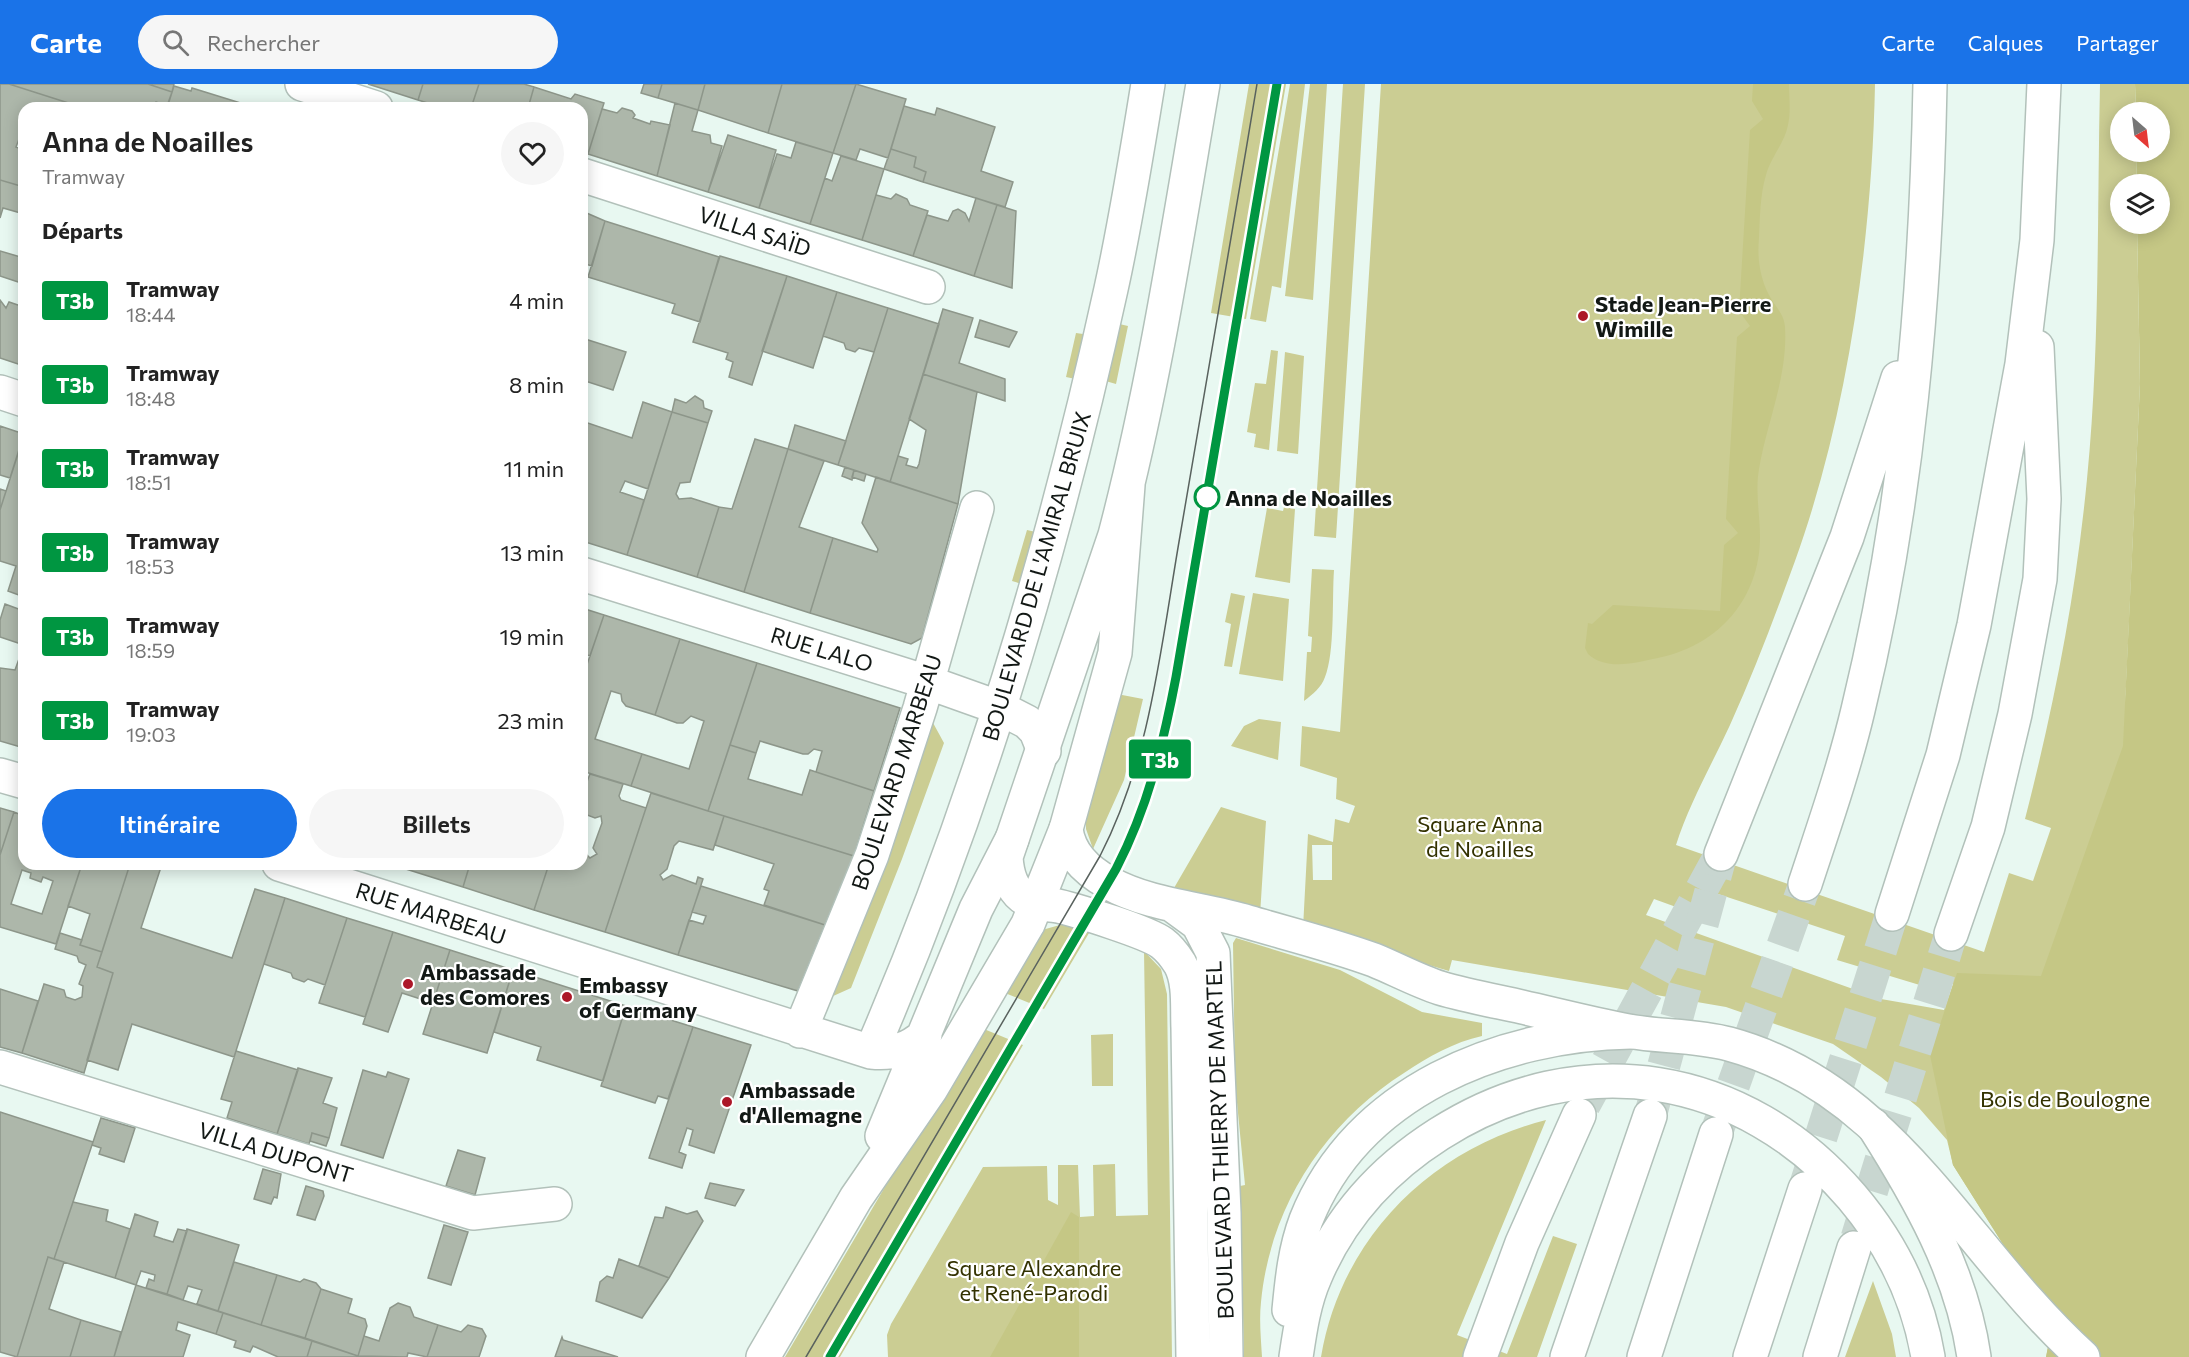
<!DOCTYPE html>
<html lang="fr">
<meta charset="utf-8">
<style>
:root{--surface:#fff;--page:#f6f6f6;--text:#222;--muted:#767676;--accent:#1a73e8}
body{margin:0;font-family:Commissioner,sans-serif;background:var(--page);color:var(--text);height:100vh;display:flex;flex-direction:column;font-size:22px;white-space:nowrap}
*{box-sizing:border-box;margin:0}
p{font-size:20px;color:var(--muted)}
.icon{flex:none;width:33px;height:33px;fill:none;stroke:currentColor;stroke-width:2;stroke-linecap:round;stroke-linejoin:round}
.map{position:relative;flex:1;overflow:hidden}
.panel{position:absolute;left:18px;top:18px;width:570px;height:768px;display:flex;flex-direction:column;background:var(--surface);border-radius:18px;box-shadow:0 3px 15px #0003}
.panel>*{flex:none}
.badge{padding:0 12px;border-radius:4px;font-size:21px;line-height:39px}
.needle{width:39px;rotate:152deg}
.buttons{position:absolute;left:2110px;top:18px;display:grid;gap:12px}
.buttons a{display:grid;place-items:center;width:60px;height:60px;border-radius:50%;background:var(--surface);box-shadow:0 3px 15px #0003;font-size:30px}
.map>.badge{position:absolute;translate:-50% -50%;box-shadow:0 0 0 3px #fff}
h2{padding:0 24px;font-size:22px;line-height:54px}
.round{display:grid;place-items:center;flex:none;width:63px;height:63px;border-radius:32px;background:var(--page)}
.headline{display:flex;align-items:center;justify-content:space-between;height:102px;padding:0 24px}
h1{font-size:28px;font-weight:600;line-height:45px}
.cta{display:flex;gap:12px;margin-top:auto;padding:12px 24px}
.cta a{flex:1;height:69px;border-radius:36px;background:var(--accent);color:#fff;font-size:24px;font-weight:600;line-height:69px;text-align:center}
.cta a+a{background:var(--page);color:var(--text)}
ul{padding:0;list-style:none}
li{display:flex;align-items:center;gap:18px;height:84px;padding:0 24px}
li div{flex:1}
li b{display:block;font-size:22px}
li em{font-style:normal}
li .badge{min-width:66px;font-weight:700;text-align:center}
header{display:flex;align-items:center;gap:36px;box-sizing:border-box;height:84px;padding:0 30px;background:var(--accent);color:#fff}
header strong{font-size:28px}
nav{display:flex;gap:33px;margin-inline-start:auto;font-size:21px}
.search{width:420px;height:54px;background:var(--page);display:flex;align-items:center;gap:15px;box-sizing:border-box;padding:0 21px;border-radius:33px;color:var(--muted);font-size:22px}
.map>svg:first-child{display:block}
</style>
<header>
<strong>Carte</strong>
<div class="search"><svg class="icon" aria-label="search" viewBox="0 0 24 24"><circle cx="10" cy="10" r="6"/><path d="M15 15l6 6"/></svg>Rechercher</div>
<nav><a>Carte</a><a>Calques</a><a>Partager</a></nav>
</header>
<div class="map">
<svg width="2189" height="1273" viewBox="0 0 2189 1273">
<rect width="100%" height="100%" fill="#e8f8f1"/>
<path fill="#cbcd93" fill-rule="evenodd" d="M1249,0H1286L1246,235L1211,229Z
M1290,0H1305L1281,204L1272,202L1266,238L1250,235Z
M1310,0H1327L1313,216L1285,212Z
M1343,0H1365L1336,454L1314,452Z
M1381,0H1875C1872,155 1848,330 1795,477C1775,532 1754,588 1730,641C1712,680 1689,720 1676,761L1984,868L2009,789L2033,797L2051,744L2025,735C2054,622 2076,510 2087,395C2100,264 2097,131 2100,0H2135L2136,28H2121V68H2136L2137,100H2121V140H2137L2140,300L2125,624L2170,0H2189V1273H2046L2048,1263L2068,1241L2006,1165L1953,1081L1947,1056L1919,1024L1881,993L1833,960L1726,923L1452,876L1449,887L1303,844L1308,750L1333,758L1335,735L1349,739L1355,722L1336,715L1337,694L1300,682L1302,642L1340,648ZM1312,761H1332V796H1313ZM1709,807L1845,852L1837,876L1923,902L1953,900L1944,926L1881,915L1646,831L1654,815L1701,832Z
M1115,239L1128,242L1116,300L1102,296Z
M1076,249L1090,251L1080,296L1066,293Z
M1271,266L1278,267L1269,366L1254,363L1256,350L1247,348L1255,299L1266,300Z
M1285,268L1304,272L1298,370L1277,367Z
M1284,423L1295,425L1290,499L1255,493L1267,424L1283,427Z
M1027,446L1040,449L1025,501L1012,497Z
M1312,485L1334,486C1332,513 1335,569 1325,593C1321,604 1313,610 1304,617L1307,568H1311L1312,553L1308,552Z
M1231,509L1245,512L1232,583L1224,582L1231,540L1225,538Z
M1253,509L1289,515L1283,597L1239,590Z
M1117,610L1143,615L1124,696L1093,765L1086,745V735Z
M1259,635L1281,638L1278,676L1231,662L1244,642Z
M932,637L944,659L902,775L851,904L831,913Z
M1221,723L1266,737L1260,831L1174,804Z
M1067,839L1092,844L1044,925L1000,907L1042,846Z
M1236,854L1340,886L1422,928L1482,939V952C1454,958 1428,973 1404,989C1324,1040 1270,1123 1261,1218C1259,1236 1261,1255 1262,1273H1244L1240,1102L1245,1101L1235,998L1233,859Z
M1144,867L1161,885L1167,910L1172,1273H888L887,1251L891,1240L983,1083L1047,1082L1048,1116L1058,1121V1081H1078L1080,1133L1094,1132L1093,1081L1115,1080L1116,1132L1148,1131Z
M979,943L1023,961L840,1273H785Z
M1113,950V1002H1092L1091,951Z
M1546,1036L1457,1251L1507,1270L1553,1152L1577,1160L1537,1273H1321C1341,1154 1431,1065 1546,1036Z
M1873,1197L1892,1250L1896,1273H1845Z"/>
<path fill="#c5c785" d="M1753,0H1789C1789,13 1791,28 1788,41C1785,58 1771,73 1766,91C1760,111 1760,133 1759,154C1757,174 1760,194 1769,211C1775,223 1784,229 1785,243C1788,293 1767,337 1759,385C1755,408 1760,431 1760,453C1760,513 1720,560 1662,573C1638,578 1608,588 1588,570L1585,564L1588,539L1592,540L1613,521L1720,527L1724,461L1738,449L1726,435L1737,253L1750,242L1739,227L1750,46L1763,35L1752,17Z
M2135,0H2189V1273H2046L2048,1263L2068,1241L2006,1165L1953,1081L1930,971L1957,889L2041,892L2123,662L2140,300L2137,140H2160V100H2137L2136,68H2160V28H2136Z
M1071,1128L1079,1133V1273H990Z"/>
<path fill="#adb7aa" stroke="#8d968a" stroke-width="1.5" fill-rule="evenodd" d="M0,0H9L81,23L24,24V42L16,63L24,66V103L0,96Z
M9,0H148L172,8L167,22L156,18L154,24H84Z
M148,0H174L172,8Z
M368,0H423L418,16Z
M423,0H479L471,24H443L418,16Z
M479,0H524L534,3L528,24H471Z
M644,0H662L658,14L641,9Z
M662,0H705L698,26L658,14Z
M705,0H782L768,49L698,26Z
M782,0H856L833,69L768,49Z
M856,0L906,15L888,74L860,65L856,76L833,69Z
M174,2L191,7L192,4L247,21L246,24H167Z
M534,3L571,15L575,10L604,19L588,70L582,68V24H528Z
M675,19L698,26L692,47L710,51L711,59L722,62L708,108L657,92Z
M904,22L935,31L937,24L995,43L981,87L1013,98L1005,123L923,98L926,88L914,83L916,73L891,65Z
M622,24L632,27L635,31L633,34L650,40L651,37L670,41L657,92L588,70L602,25L617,29Z
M728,51L776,66L759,124L708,108Z
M796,58L833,69L810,140L759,124L777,70L791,74Z
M891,65L916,73L914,83L926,88L923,98L884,85Z
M841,72L884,85L862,156L810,140L825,94L832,97Z
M0,96L24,103V130L3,124L0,134Z
M896,110L907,115L910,121L928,127L913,172L862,156L876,111L891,115Z
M976,114L997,121L974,192L913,172L927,131L948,137L953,127L958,125L965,129L969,137Z
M997,121L1016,127L1012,204L974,192Z
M582,127L605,137L592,182L582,179Z
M605,137L719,173L700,238L672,229L675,220L588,193Z
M0,167L24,174V200L0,192Z
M720,172L787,192L752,301L729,293L733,278L726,275L728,269L693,258Z
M787,192L837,208L813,284L762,267Z
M837,208L888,224L874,268L859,264L855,268L846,265L844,259L823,252Z
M0,216L6,224L9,218L24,223V282L0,274Z
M888,224L939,240L890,398L838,381Z
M943,225L973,234L959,279L1005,295V317L923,290Z
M980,236L1017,248L1009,263L975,253Z
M582,254L626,268L613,306L582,296Z
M923,290L977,308L958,420L890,398L898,372L908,375L906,381L917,384L919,380L926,346L909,335Z
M695,312L703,317L704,324L712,327L708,339L672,328L675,315L686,319Z
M643,318L672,328L648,405L625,397L620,408L644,416L627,471L582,457V337L632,354Z
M672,328L708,339L690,398L680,399L676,410L679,415L691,414L719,423L697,493L627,471Z
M795,341L846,357L838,381L788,365Z
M0,342L24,350L10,394L0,391Z
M24,351L22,452L24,453V513L8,507L16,482L0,477V426Z
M755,355L788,365L744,508L697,493L719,423L732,425Z
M788,365L824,377L799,443L833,454L810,529L744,508Z
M845,383L854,386L852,396L842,392Z
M854,386L866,390L864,397L852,393Z
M876,393L958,420L922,554L911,560L810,529L833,454L877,468L878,465L862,439Z
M0,405L6,407L0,426Z
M5,520L24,527V664L0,657V584L15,586L24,561L0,553V536Z
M582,524L604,531L590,572L582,569Z
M604,531L680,555L655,631L626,622L622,617L621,610L611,607L595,655L642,670L631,702L582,687V595Z
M680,555L757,579L708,727L631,702L642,670L689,685L704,637L691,632L683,639H677L655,631Z
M757,579L900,624L874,707L816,688L822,667L814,665L808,670H803L760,657L756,669L730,661Z
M730,661L756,669L748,695L802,711L810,686L874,707L854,772L708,727Z
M590,690L623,700L619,712L621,716L646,724L605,848L534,826L549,780H582V766L590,774L597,770L593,764L602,739L601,732L595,734L582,729V699L586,700Z
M651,709L724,732L713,766L679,757L674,762L667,785L660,791L663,796L672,791L696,800L698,793L703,795L678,871L605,848Z
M0,724L14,728L0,771Z
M14,728L24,732V780H82L56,860L0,843V771ZM22,786L31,789L30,794L41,798L43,793L53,797L42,830L11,820Z
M724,732L854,772L825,841L764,821L769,807L764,805L774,780L715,761Z
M82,780H130L102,868L80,861L90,830L68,822Z
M130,780H162L141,844L232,874L255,805L285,814L234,973L132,940L118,986L87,976L113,889L97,883Z
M390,780H470L463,803Z
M470,780H549L534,826L463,803Z
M701,802L825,841L798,907L678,871L689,836L703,840L706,832L692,828Z
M285,814L347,834L325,901L308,895L304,898L293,894L291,889L264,880Z
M347,834L393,848L365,933L319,919Z
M393,848L450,866L433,919L402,909L388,948L363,940Z
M60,849L82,856L80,861L102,868L97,883L113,889L84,989L22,969L44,900L64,906L66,913L75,916L82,913L83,902L79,900L86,881L79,878L77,872L55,865Z
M450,866L513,886L487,969L423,950Z
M513,886L626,922L603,997L537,976L541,963L494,948Z
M0,905L38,917L22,969L0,963Z
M626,922L693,943L668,1015L658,1012L655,1019L601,1002Z
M693,943L751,961L714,1069L689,1061L693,1046L687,1044L679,1068L686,1071L682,1084L649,1074Z
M236,967L298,986L277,1050L227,1034L232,1018L221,1015Z
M298,984L332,994L323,1019L337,1024L329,1054L312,1049L309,1060L277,1050Z
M363,986L386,993L388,988L409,995L383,1074L341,1061Z
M0,1028L93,1058L54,1175L48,1173L17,1273L0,1268Z
M101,1034L135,1044L124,1078L99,1070L101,1064L92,1061Z
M312,1049L329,1054L326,1062L310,1057Z
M458,1066L485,1074L475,1111L446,1102Z
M263,1085L281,1090L277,1114L274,1113L271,1120L254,1115Z
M710,1099L744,1106L735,1122L705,1114Z
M306,1102L323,1107L324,1112L315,1136L297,1131Z
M73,1118L108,1126L106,1137L130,1145L115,1194L54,1175Z
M666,1123L687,1130L697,1127L703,1137L669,1194L639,1182L655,1133L663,1134Z
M135,1130L158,1138L154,1152L163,1155L173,1158L178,1145L187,1147L167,1210L146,1204L149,1195L154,1197L155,1191L141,1187L136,1201L115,1194Z
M444,1141L468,1148L451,1201L428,1194Z
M187,1145L239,1161L218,1227L197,1220L202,1206L188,1202L183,1216L167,1210Z
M48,1173L64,1178L49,1225L81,1236L70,1273H17Z
M619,1175L669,1194L642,1234L596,1217L600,1198L607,1192L613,1194Z
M234,1178L277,1191L261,1241L218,1227Z
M277,1191L300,1198L304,1195L316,1199L321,1205L305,1254L261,1241Z
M136,1201L223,1229L216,1250L178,1238L176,1246L190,1251L183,1273H114Z
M321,1205L352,1215L348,1229L365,1235L367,1242L358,1272L305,1254Z
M398,1219L410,1223L414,1233L438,1241L427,1273L408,1269L407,1273L358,1272L364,1252L379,1257L390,1224Z
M223,1229L312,1257L307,1273H278L253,1262L250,1268L234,1263L236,1257L216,1250Z
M81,1236L121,1248L114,1273H70Z
M438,1241L461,1248L468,1241L482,1245L486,1252L479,1273H427Z
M562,1253L563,1256L618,1273H555Z
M312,1257L358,1272L363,1273H307Z"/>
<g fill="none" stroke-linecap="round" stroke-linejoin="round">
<path stroke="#c8d6d0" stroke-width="33" stroke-dasharray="33 16" stroke-linecap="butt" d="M1584,1021L1721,770"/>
<path stroke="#c8d6d0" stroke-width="33" stroke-dasharray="33 16" stroke-linecap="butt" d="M1651,1029L1721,770
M1717,1047L1805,800
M1806,1100L1892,830
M1857,1154L1951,850"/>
<defs>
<path id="minor" d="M302,0L376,24
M582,91L928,203
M0,308L24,316
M582,490L927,598L1000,624L1027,638L1036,647L1044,667
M0,691L24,698
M279,780L871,968C893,970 908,966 925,951
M800,947L872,771L920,624L977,424
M871,968C977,723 1054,465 1111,205C1126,137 1137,68 1148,0
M0,983L473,1129L555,1120
M882,1052L976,825L1012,755
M763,1273L856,1114L931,1005L1028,840L1066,745"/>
<path id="major" d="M1128,401L1115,569L1066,745C1069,770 1087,787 1109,799C1151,822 1202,824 1248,838C1289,850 1333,861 1374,876C1396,885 1418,897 1440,904C1467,912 1495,917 1522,923C1557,931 1593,940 1628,947C1661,953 1695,951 1729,960C1895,1005 1964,1166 2083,1273
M1172,821L1198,840L1213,869L1224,1129L1226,1273
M1193,1273L1188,944C1187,924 1190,898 1180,880C1175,872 1170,865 1162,859C1147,848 1079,827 1058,822C1047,820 1037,822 1027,816C1011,807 1007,790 1006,773L1115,451C1154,303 1177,151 1203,0
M1480,1273L1522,1159L1579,1031"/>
<path id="highway" d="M1721,770L1847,453L1898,294
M1805,800C1824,742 1844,685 1858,626C1908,421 1926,210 1930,0
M1892,830L1943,671L1974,541L2022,280L2037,156L2044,0
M1951,850L1988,743L2015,630L2040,495L2044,415L2037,263
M1873,1041C1918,1112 1962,1188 1974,1273
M1289,1226C1292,1195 1295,1165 1306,1136C1357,1007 1501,950 1631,948
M1296,1273C1300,1246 1304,1218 1315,1193C1341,1131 1384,1085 1439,1050C1580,960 1744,987 1852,1113C1891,1159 1918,1213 1928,1273
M1567,1273L1650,1032
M1644,1273L1716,1050
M1750,1273L1805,1105
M1820,1273L1854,1164"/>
</defs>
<use href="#minor" stroke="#b2c1ba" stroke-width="36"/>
<use href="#major" stroke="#b2c1ba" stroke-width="36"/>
<use href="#highway" stroke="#b2c1ba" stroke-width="36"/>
<use href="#minor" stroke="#fff" stroke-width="33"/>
<use href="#major" stroke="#fff" stroke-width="33"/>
<use href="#highway" stroke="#fff" stroke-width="33"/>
<path stroke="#59625e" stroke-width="1.5" d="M806,1273L1100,772C1151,673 1161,561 1180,452C1206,302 1232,151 1257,0
M830,1273L1116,785C1148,723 1163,661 1176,593L1277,0"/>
</g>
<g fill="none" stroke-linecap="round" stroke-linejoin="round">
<defs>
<path id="line" d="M830,1273L1116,785C1148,723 1163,661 1176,593L1277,0"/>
</defs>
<use href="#line" stroke="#fff" stroke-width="14"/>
<use href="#line" stroke="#009641" stroke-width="9"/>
</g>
<g fill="#ac1728" stroke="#fff" stroke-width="2">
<circle cx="1583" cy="232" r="6"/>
<circle cx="408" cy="900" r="6"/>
<circle cx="567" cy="913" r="6"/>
<circle cx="727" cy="1018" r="6"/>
</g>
<circle fill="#fff" stroke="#009641" stroke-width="3" cx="1207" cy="413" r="12"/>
<g text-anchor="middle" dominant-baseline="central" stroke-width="4.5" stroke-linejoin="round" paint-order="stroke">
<g font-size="22" fill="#121815" stroke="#fff">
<text transform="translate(755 147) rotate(18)">VILLA SAÏD</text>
<text transform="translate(1036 492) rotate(-74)">BOULEVARD DE L'AMIRAL BRUIX</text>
<text transform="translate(822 565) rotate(17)">RUE LALO</text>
<text transform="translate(896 688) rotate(-72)">BOULEVARD MARBEAU</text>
<text transform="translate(431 829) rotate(18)">RUE MARBEAU</text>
<text transform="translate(1219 1056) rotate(-92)">BOULEVARD THIERRY DE MARTEL</text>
<text transform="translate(276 1068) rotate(17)">VILLA DUPONT</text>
</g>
<g font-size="22" font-weight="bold" fill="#121815" stroke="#fff" text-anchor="start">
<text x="1595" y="219">Stade Jean-Pierre<tspan x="1595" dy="25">Wimille</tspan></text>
<text x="420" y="887">Ambassade<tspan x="420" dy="25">des Comores</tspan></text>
<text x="579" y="900">Embassy<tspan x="579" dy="25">of Germany</tspan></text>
<text x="739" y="1005">Ambassade<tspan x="739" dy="25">d'Allemagne</tspan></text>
</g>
<g font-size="22" font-weight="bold" fill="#121815" stroke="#fff" text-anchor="start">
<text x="1225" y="413">Anna de Noailles</text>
</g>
<g font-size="22" fill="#333200" stroke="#fff">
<text x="1480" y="739">Square Anna<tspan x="1480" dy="25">de Noailles</tspan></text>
<text x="2065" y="1014">Bois de Boulogne</text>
<text x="1034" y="1183">Square Alexandre<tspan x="1034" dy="25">et René-Parodi</tspan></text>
</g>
</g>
</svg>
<div class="buttons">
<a><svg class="needle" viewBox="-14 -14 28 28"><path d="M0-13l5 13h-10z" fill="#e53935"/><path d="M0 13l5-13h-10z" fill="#767676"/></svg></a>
<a><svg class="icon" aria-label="layers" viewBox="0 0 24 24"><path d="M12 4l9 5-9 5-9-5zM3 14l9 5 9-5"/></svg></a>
</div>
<b class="badge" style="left:1160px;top:675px;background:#009641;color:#fff">T3b</b>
<section class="panel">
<div class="headline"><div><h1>Anna de Noailles</h1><p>Tramway</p></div><a class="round"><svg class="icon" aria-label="heart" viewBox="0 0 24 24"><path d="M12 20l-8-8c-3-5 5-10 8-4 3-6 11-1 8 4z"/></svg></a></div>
<h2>Départs</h2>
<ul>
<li><span class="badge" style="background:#009641;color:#fff">T3b</span><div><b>Tramway</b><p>18:44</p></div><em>4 min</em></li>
<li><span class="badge" style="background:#009641;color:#fff">T3b</span><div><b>Tramway</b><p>18:48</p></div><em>8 min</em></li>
<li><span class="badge" style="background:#009641;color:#fff">T3b</span><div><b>Tramway</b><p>18:51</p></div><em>11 min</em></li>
<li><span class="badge" style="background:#009641;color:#fff">T3b</span><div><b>Tramway</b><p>18:53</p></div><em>13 min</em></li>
<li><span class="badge" style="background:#009641;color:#fff">T3b</span><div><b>Tramway</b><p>18:59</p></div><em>19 min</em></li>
<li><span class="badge" style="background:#009641;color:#fff">T3b</span><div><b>Tramway</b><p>19:03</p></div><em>23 min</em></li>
</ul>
<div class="cta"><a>Itinéraire</a><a>Billets</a></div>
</section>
</div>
